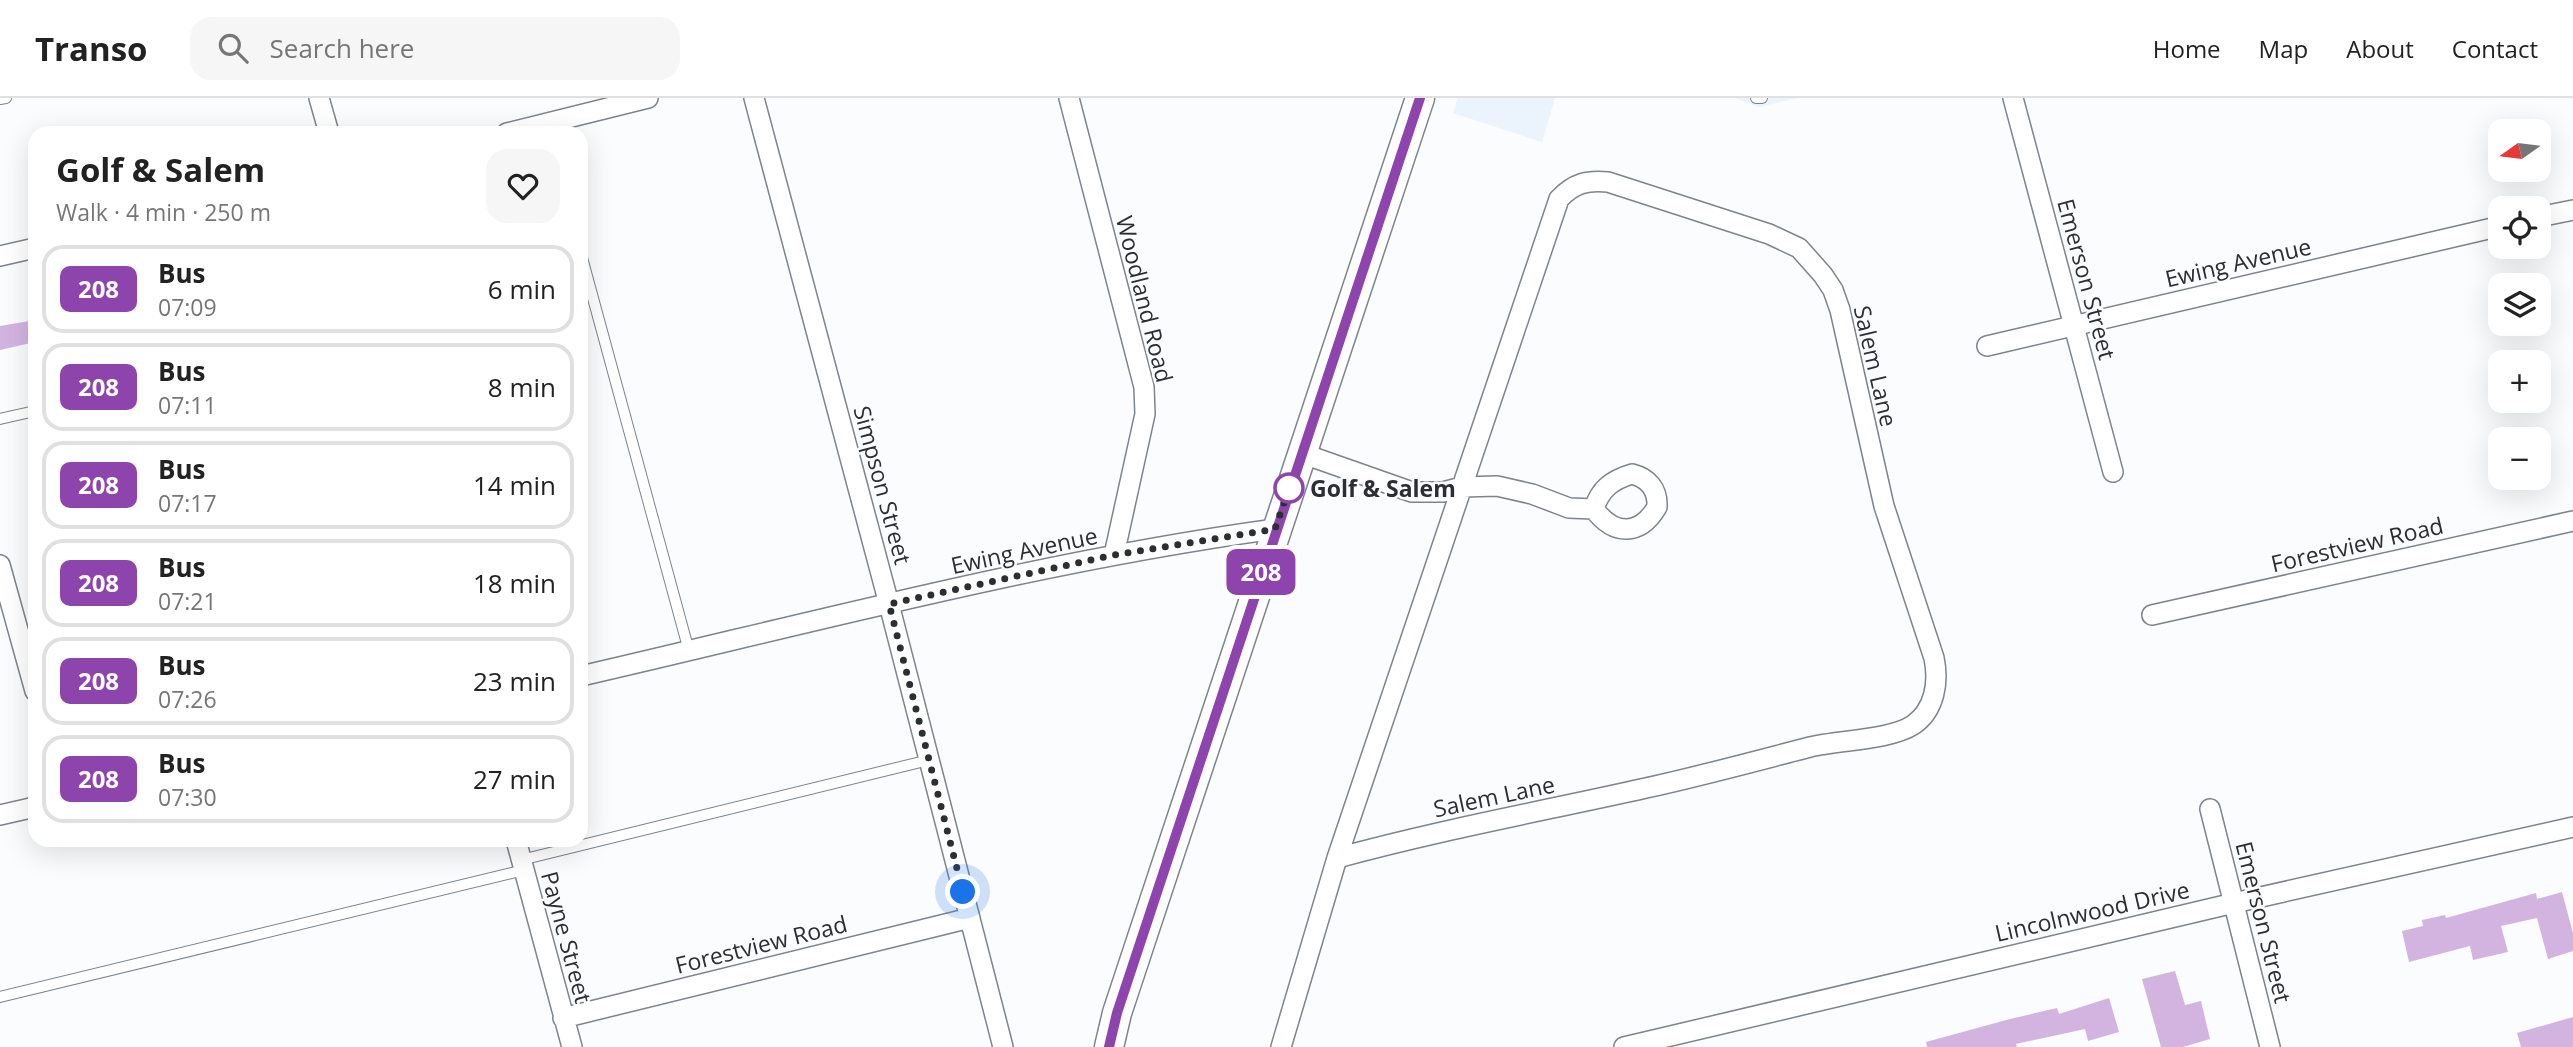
<!DOCTYPE html>
<meta charset="utf-8">
<style>
:root{--surface:#fff;--page:#f6f6f6;--text:#222;--muted:#767676;--line:#e0e0e0}
body{margin:0;font-family:"Open Sans",sans-serif;background:var(--page);color:var(--text);height:100vh;display:flex;flex-direction:column;font-size:26px;white-space:nowrap}
*{box-sizing:border-box;margin:0}
p{font-size:23px;color:var(--muted)}
.icon{flex:none;width:38px;height:38px;fill:none;stroke:currentColor;stroke-width:2;stroke-linecap:round;stroke-linejoin:round}
.map{position:relative;flex:1;overflow:hidden}
.details{position:absolute;left:28px;top:28px;width:560px;height:721px;display:flex;flex-direction:column;background:var(--surface);border-radius:21px;box-shadow:0 7px 28px #0002}
.details>*{flex:none}
.badge{padding:0 14px;border-radius:10px;font-size:24px;line-height:46px}
.needle{width:46px;rotate:256deg}
.controls{position:absolute;left:2488px;top:21px;display:grid;gap:14px}
.controls a{display:grid;place-items:center;width:63px;height:63px;border-radius:14px;background:var(--surface);box-shadow:0 7px 28px #0002;font-size:35px}
.you{position:absolute;width:35px;height:35px;margin:-18px;border:5px solid #fff;border-radius:50%;background:#1a73e8;box-shadow:0 0 0 10px #1a73e833}
.map>.badge{position:absolute;translate:-50% -50%;box-shadow:0 0 0 4px #fff}
.round{display:grid;place-items:center;flex:none;width:74px;height:74px;border-radius:21px;background:var(--page)}
.summary{display:flex;align-items:center;justify-content:space-between;height:119px;padding:0 28px}
h1{font-size:33px;font-weight:700;line-height:52px}
ul{padding:0;list-style:none}
li{display:flex;align-items:center;gap:21px;height:88px;margin:0 14px 10px;padding:0 14px;border:4px solid var(--line);border-radius:21px}
li div{flex:1}
li b{display:block;font-size:26px}
li em{font-style:normal}
li .badge{min-width:77px;font-weight:700;text-align:center}
header{display:flex;align-items:center;gap:42px;box-sizing:border-box;height:98px;padding:0 35px;background:var(--surface);border-bottom:2px solid var(--line)}
header strong{font-size:33px}
nav{display:flex;gap:38px;margin-inline-start:auto;font-size:24px}
.search{width:490px;height:63px;background:var(--page);display:flex;align-items:center;gap:18px;box-sizing:border-box;padding:0 24px;border-radius:21px;color:var(--muted);font-size:26px}
.map>svg:first-child{display:block}
</style>
<header>
<strong>Transo</strong>
<div class="search"><svg class="icon" aria-label="search" viewBox="0 0 24 24"><circle cx="10" cy="10" r="6"/><path d="M15 15l6 6"/></svg>Search here</div>
<nav><a>Home</a><a>Map</a><a>About</a><a>Contact</a></nav>
</header>
<div class="map">
<svg width="2573" height="949" viewBox="0 0 2573 949">
<rect width="100%" height="100%" fill="#fafcfd"/>
<path fill="#ebf3fc" d="M1458,0H1555L1542,44L1453,15Z
M1734,0H1798L1759,9Z"/>
<path fill="#d3b4e1" d="M35,222V244L0,252V228Z
M2562,794L2573,835V853L2548,861L2537,820L2501,828L2508,854L2473,862L2470,848L2409,864L2402,833L2423,828L2422,822L2445,817L2446,820L2536,795L2537,801Z
M2175,873L2185,907L2201,903L2210,941L2183,949H2161L2142,881Z
M2109,900L2119,934L2088,943L2085,931L2016,946L2017,949H1927L1926,944L2010,921L2057,910L2059,916Z
M2573,919V949H2521L2517,935Z"/>
<g fill="none" stroke-linecap="round" stroke-linejoin="round">
<defs>
<path id="service" d="M1756,0H1762
M0,1L6,0
M581,156L689,553
M0,321L35,313
M521,762L929,662
M0,899L524,772"/>
<path id="minor" d="M319,0L329,35
M754,0L889,506L1003,949
M1069,0L1144,289L1145,316L1114,457
M2013,0L2113,374
M507,35L648,0
M2539,119L2573,112
M0,158L35,150
M1987,248L2501,128
M1301,355L1412,394H1443L1462,389L1497,388L1532,396L1569,410L1594,411
M1632,376C1648,380 1658,391 1657,409C1640,438 1614,438 1594,411C1600,391 1612,382 1632,376Z
M0,467L35,593
M2152,517L2573,423
M581,578C811,525 1041,463 1275,431
M2210,711L2270,949
M0,717L35,709
M516,742L572,949
M563,920L970,820
M1281,949L1337,760L1559,101C1574,85 1587,82 1608,84L1769,136L1799,150L1823,177L1833,192L1840,212L1884,408L1934,560C1939,584 1935,612 1913,627C1890,642 1839,642 1810,649C1756,663 1701,678 1646,690C1543,713 1439,732 1337,760
M1624,949L2234,805L2573,729"/>
<path id="secondary" d="M1109,949L1117,915L1420,0"/>
</defs>
<use href="#service" stroke="#7d848c" stroke-width="12"/>
<use href="#minor" stroke="#7d848c" stroke-width="22"/>
<use href="#secondary" stroke="#7d848c" stroke-width="31"/>
<use href="#service" stroke="#fff" stroke-width="10"/>
<use href="#minor" stroke="#fff" stroke-width="19"/>
<use href="#secondary" stroke="#fff" stroke-width="28"/>
</g>
<g fill="none" stroke-linecap="round" stroke-linejoin="round">
<defs>
<path id="line" d="M1109,949L1117,915L1420,0"/>
</defs>
<use href="#line" stroke="#fff" stroke-width="16"/>
<use href="#line" stroke="#8e44ad" stroke-width="10"/>
<path stroke="#2c2f32" stroke-width="7" stroke-dasharray="0 12.6" d="M963,794L889,506L1114,457L1275,431L1292,381L1289,390"/>
</g>
<circle fill="#fff" stroke="#8e44ad" stroke-width="3.5" cx="1289" cy="390" r="14"/>
<g text-anchor="middle" dominant-baseline="central" stroke-width="5" stroke-linejoin="round" paint-order="stroke">
<g font-size="23" fill="#2c2f32" stroke="#fafcfd">
<text transform="translate(2238 164) rotate(-13)">Ewing Avenue</text>
<text transform="translate(2087 181) rotate(75)">Emerson Street</text>
<text transform="translate(1145 201) rotate(76)">Woodland Road</text>
<text transform="translate(1876 268) rotate(77)">Salem Lane</text>
<text transform="translate(883 387) rotate(75)">Simpson Street</text>
<text transform="translate(2357 446) rotate(-13)">Forestview Road</text>
<text transform="translate(1024 452) rotate(-12)">Ewing Avenue</text>
<text transform="translate(1494 698) rotate(-12)">Salem Lane</text>
<text transform="translate(2092 813) rotate(-13)">Lincolnwood Drive</text>
<text transform="translate(2264 824) rotate(76)">Emerson Street</text>
<text transform="translate(567 839) rotate(75)">Payne Street</text>
<text transform="translate(761 846) rotate(-14)">Forestview Road</text>
</g>
<g font-size="23" font-weight="bold" fill="#2c2f32" stroke="#fafcfd" text-anchor="start">
<text x="1310" y="390">Golf &amp; Salem</text>
</g>
</g>
</svg>
<div class="controls">
<a><svg class="needle" viewBox="-14 -14 28 28"><path d="M0-13l5 13h-10z" fill="#e53935"/><path d="M0 13l5-13h-10z" fill="#767676"/></svg></a>
<a><svg class="icon" aria-label="locate" viewBox="0 0 24 24"><circle cx="12" cy="12" r="6"/><path d="M12 2v4M12 18v4M2 12h4M18 12h4"/></svg></a>
<a><svg class="icon" aria-label="layers" viewBox="0 0 24 24"><path d="M12 4l9 5-9 5-9-5zM3 14l9 5 9-5"/></svg></a>
<a>+</a>
<a>−</a>
</div>
<div class="you" style="left:963px;top:794px"></div>
<b class="badge" style="left:1261px;top:474px;background:#8e44ad;color:#fff">208</b>
<section class="details">
<div class="summary"><div><h1>Golf &amp; Salem</h1><p>Walk · 4 min · 250 m</p></div><a class="round"><svg class="icon" aria-label="heart" viewBox="0 0 24 24"><path d="M12 20l-8-8c-3-5 5-10 8-4 3-6 11-1 8 4z"/></svg></a></div>
<ul>
<li><span class="badge" style="background:#8e44ad;color:#fff">208</span><div><b>Bus</b><p>07:09</p></div><em>6 min</em></li>
<li><span class="badge" style="background:#8e44ad;color:#fff">208</span><div><b>Bus</b><p>07:11</p></div><em>8 min</em></li>
<li><span class="badge" style="background:#8e44ad;color:#fff">208</span><div><b>Bus</b><p>07:17</p></div><em>14 min</em></li>
<li><span class="badge" style="background:#8e44ad;color:#fff">208</span><div><b>Bus</b><p>07:21</p></div><em>18 min</em></li>
<li><span class="badge" style="background:#8e44ad;color:#fff">208</span><div><b>Bus</b><p>07:26</p></div><em>23 min</em></li>
<li><span class="badge" style="background:#8e44ad;color:#fff">208</span><div><b>Bus</b><p>07:30</p></div><em>27 min</em></li>
</ul>
</section>
</div>
